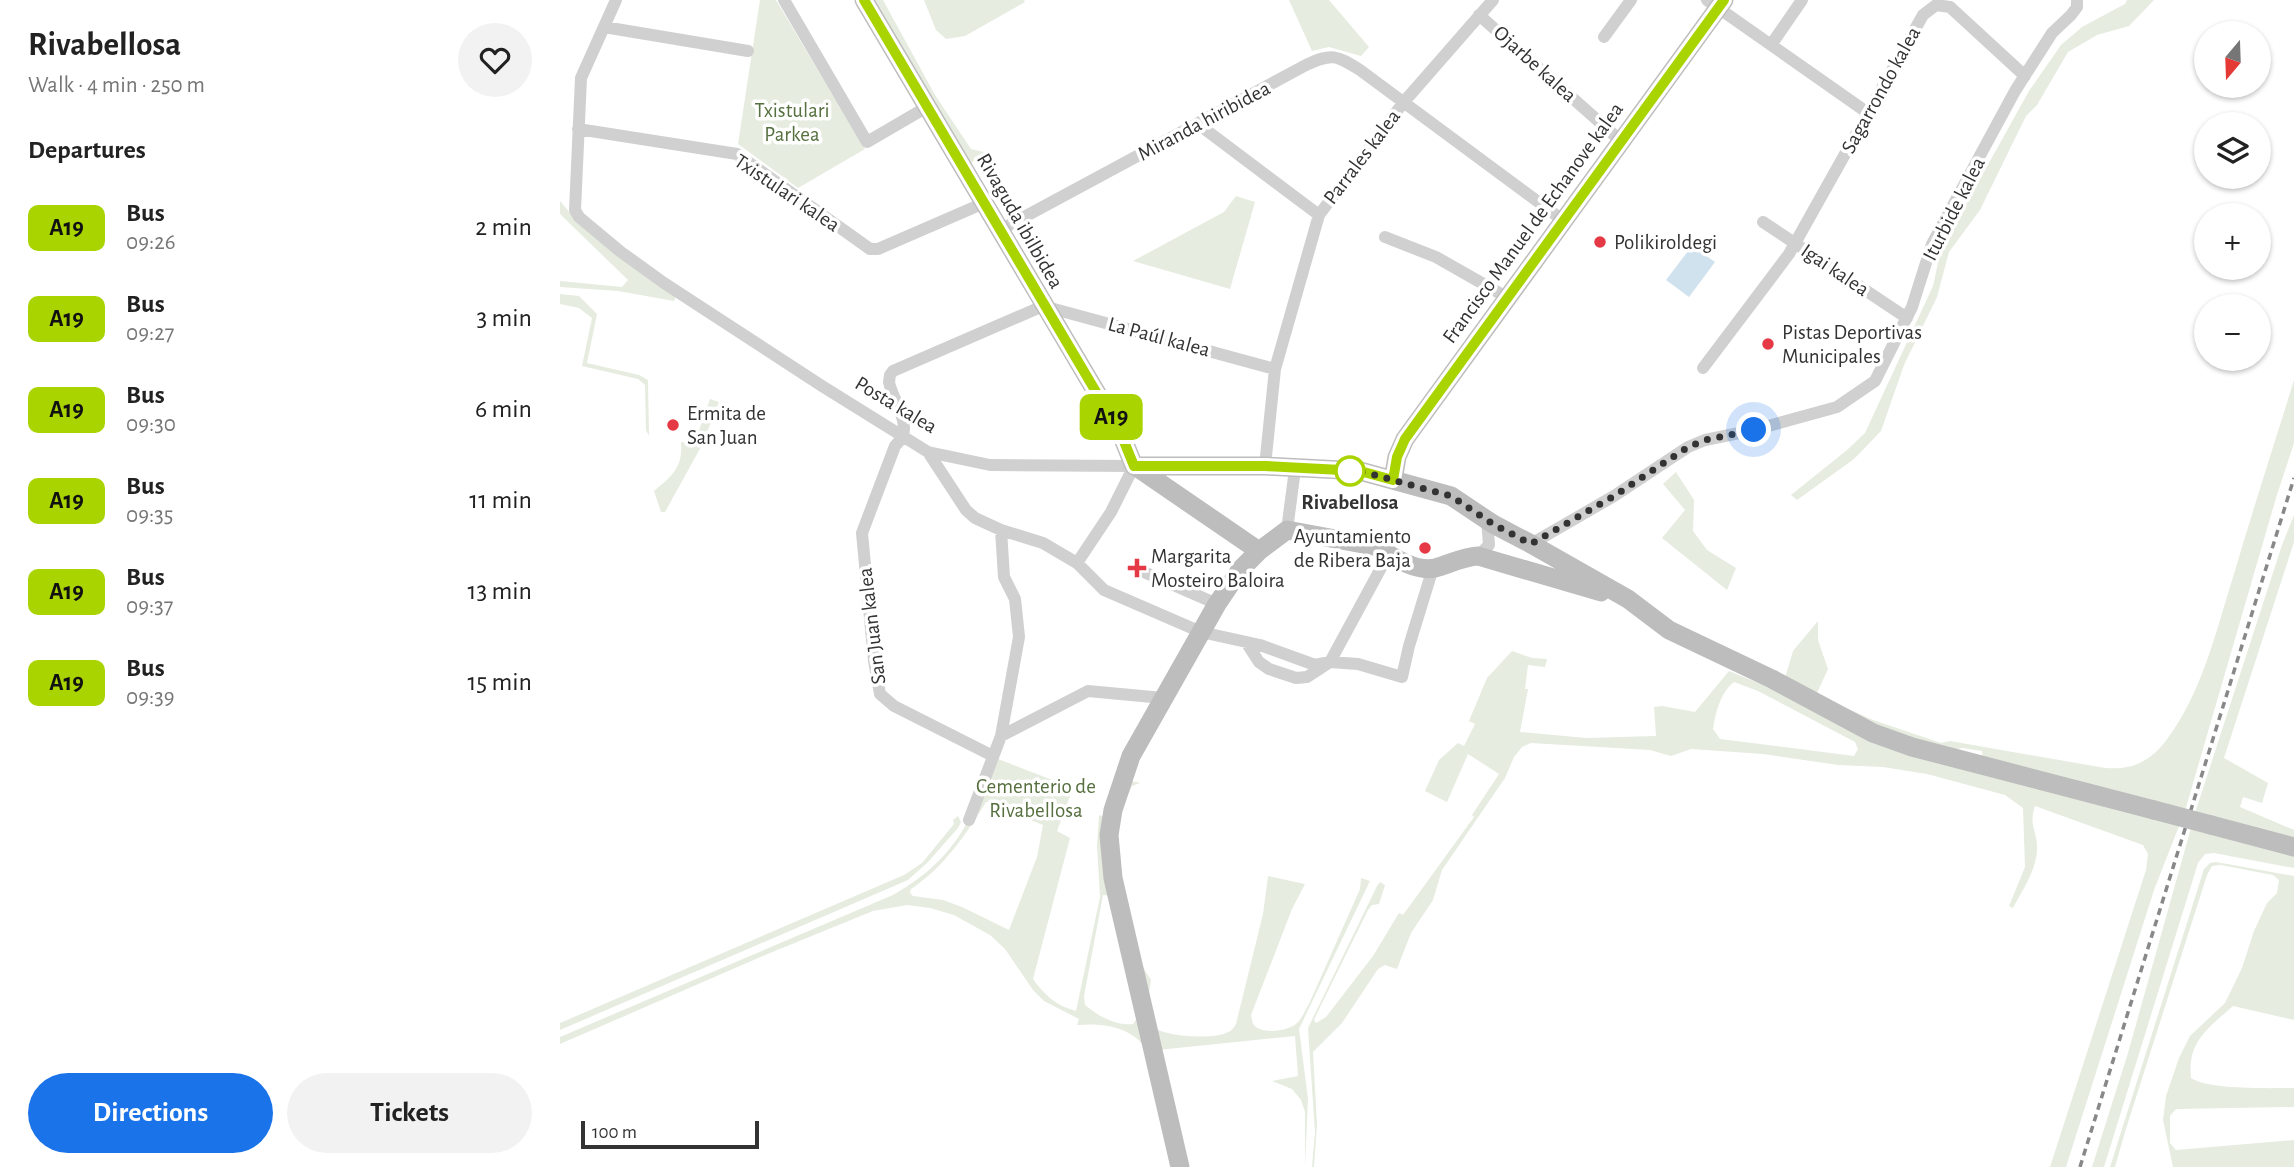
<!DOCTYPE html>
<meta charset="utf-8">
<style>
:root{--surface:#fff;--page:#f2f2f2;--text:#222;--muted:#767676;--accent:#1a73e8}
body{margin:0;font-family:"Alegreya Sans",sans-serif;background:var(--page);color:var(--text);height:100vh;display:flex;flex-direction:column;font-size:26px;white-space:nowrap}
*{box-sizing:border-box;margin:0}
p{font-size:23px;color:var(--muted)}
.icon{flex:none;width:38px;height:38px;fill:none;stroke:currentColor;stroke-width:2;stroke-linecap:round;stroke-linejoin:round}
.map{position:relative;flex:1;overflow:hidden}
.details{display:flex;flex-direction:column;background:var(--surface);width:560px}
.details>*{flex:none}
.badge{padding:0 14px;border-radius:10px;font-size:24px;line-height:46px}
.needle{width:46px;rotate:199deg}
.tools{position:absolute;left:1634px;top:21px;display:grid;gap:14px}
.tools a{display:grid;place-items:center;width:77px;height:77px;border-radius:50%;background:var(--surface);box-shadow:0 2px 5px #0004;font-size:35px}
.scale{position:absolute;left:21px;bottom:18px;width:178px;box-sizing:border-box;padding-left:7px;border:4px solid #333;border-top:0;font-size:19px;line-height:24px;white-space:nowrap;color:#333;-webkit-text-stroke:5px #fff;paint-order:stroke}
.you{position:absolute;width:35px;height:35px;margin:-18px;border:5px solid #fff;border-radius:50%;background:#1a73e8;box-shadow:0 0 0 10px #1a73e833}
.map>.badge{position:absolute;translate:-50% -50%;box-shadow:0 0 0 4px #fff}
h2{padding:0 28px;font-size:26px;line-height:63px}
.round{display:grid;place-items:center;flex:none;width:74px;height:74px;border-radius:37px;background:var(--page)}
.headline{display:flex;align-items:center;justify-content:space-between;height:119px;padding:0 28px}
h1{font-size:33px;font-weight:700;line-height:52px}
.action{display:flex;gap:14px;margin-top:auto;padding:14px 28px}
.action a{flex:1;height:80px;border-radius:42px;background:var(--accent);color:#fff;font-size:28px;font-weight:700;line-height:80px;text-align:center}
.action a+a{background:var(--page);color:var(--text)}
ul{padding:0;list-style:none}
li{display:flex;align-items:center;gap:21px;height:91px;padding:0 28px}
li div{flex:1}
li b{display:block;font-size:26px}
li em{font-style:normal}
li .badge{min-width:77px;font-weight:700;text-align:center}
main{display:flex;flex:1;min-height:0}
.map>svg:first-child{display:block}
</style>
<main>
<section class="details">
<div class="headline"><div><h1>Rivabellosa</h1><p>Walk · 4 min · 250 m</p></div><a class="round"><svg class="icon" aria-label="heart" viewBox="0 0 24 24"><path d="M12 20l-8-8c-3-5 5-10 8-4 3-6 11-1 8 4z"/></svg></a></div>
<h2>Departures</h2>
<ul>
<li><span class="badge" style="background:#aad400;color:#111">A19</span><div><b>Bus</b><p>09:26</p></div><em>2 min</em></li>
<li><span class="badge" style="background:#aad400;color:#111">A19</span><div><b>Bus</b><p>09:27</p></div><em>3 min</em></li>
<li><span class="badge" style="background:#aad400;color:#111">A19</span><div><b>Bus</b><p>09:30</p></div><em>6 min</em></li>
<li><span class="badge" style="background:#aad400;color:#111">A19</span><div><b>Bus</b><p>09:35</p></div><em>11 min</em></li>
<li><span class="badge" style="background:#aad400;color:#111">A19</span><div><b>Bus</b><p>09:37</p></div><em>13 min</em></li>
<li><span class="badge" style="background:#aad400;color:#111">A19</span><div><b>Bus</b><p>09:39</p></div><em>15 min</em></li>
</ul>
<div class="action"><a>Directions</a><a>Tickets</a></div>
</section>
<div class="map">
<svg width="1734" height="1167" viewBox="0 0 1734 1167">
<rect width="100%" height="100%" fill="#fff"/>
<path fill="#e6ecdf" fill-rule="evenodd" d="M200,0H216L305,149L238,188L178,144Z
M309,0H323L375,95L411,149L428,153L407,165Z
M364,0H464L465,2L405,36L386,39L376,30Z
M729,0H769L809,47L801,56L769,47L752,51Z
M1567,0H1594L1569,26L1537,35L1508,52L1477,105L1466,116L1420,210L1389,252L1377,297L1344,365L1321,431L1294,459L1237,500L1231,495L1287,450L1305,433L1373,286L1381,249L1469,91L1501,45L1522,27L1565,4Z
M676,196L695,202L670,289L573,261L664,212Z
M0,201L16,220L116,295L114,301L58,291L0,287V281L62,287L68,280L0,214Z
M0,294L19,296L37,314L27,363L79,375L88,380L89,436L86,430L85,385L78,379L22,366L32,318L19,308L0,304Z
M1734,380V443L1716,498L1625,811L1594,890L1506,1167H1490L1586,870L1588,854L1583,845L1475,806C1468,826 1478,832 1477,850C1476,871 1462,891 1453,908L1449,906L1465,867L1463,808L1445,795L1367,774L1323,767L1278,765L1203,754L1131,749L1111,756L1090,750L971,743L962,747L954,757L945,778L882,870L873,900L851,933L837,969L825,965L818,969L782,1023L753,1052L757,1125L754,1167H752L755,1132L748,1028L817,886L820,882L825,885L819,904L812,905L808,910L761,1005L754,1020L756,1023L766,1017L813,956L839,913L843,915L914,817L912,815L939,774L908,754L887,802L865,791L879,760L898,743L904,746L915,724L909,721L927,678L952,651L972,658L987,659L985,667L968,665L965,689H968L960,732L1026,738L1096,736L1094,707L1102,706L1135,712L1169,671L1203,685L1295,731L1423,760L1422,751L1403,748L1389,750L1326,733L1224,681L1233,651L1258,621V640L1268,669L1257,693L1264,698L1313,720L1381,743L1390,741L1545,768C1571,770 1588,763 1605,742C1642,694 1656,631 1674,574C1693,509 1714,445 1734,380ZM1174,682L1198,691L1295,742L1298,749L1294,756L1160,739L1153,729C1156,712 1160,693 1174,682Z
M150,399L159,402L142,445L105,512H101L94,491C112,476 123,468 121,442L131,444L137,436Z
M1116,472L1134,500L1133,531L1147,550L1176,568L1167,590L1102,538L1125,510L1103,484Z
M1734,515V542L1664,758L1708,783L1702,803L1683,797L1680,807L1734,830V868L1654,853L1645,854L1638,863L1544,1167H1532L1568,1053L1636,810L1722,545Z
M438,759L513,788L497,831L510,838L473,979C484,995 497,1006 516,1011L540,897L537,846L539,815L547,818L552,896L543,895L524,996L525,1005C538,1016 556,1026 573,1024L579,1015L583,1045C568,1026 540,1023 517,1025L519,1019L484,1001L473,990L445,949L430,935L394,915L370,908L347,905L313,911L210,953L0,1044V1037L333,895C395,860 410,821 438,759ZM426,802L483,825L477,857L449,930L402,907L383,900L353,896L350,893L351,889C383,868 406,835 426,802Z
M567,780L580,783L572,786L562,807L558,829L559,873L576,948L581,964L591,980L588,999L593,1026C601,1037 656,1040 668,1032C672,1031 674,1027 676,1024L703,914L708,876L745,884L732,909L691,1015C692,1018 692,1023 694,1025C702,1035 729,1031 737,1023C742,1019 745,1010 749,1004L800,889L801,878L810,881L739,1029L748,1099L745,1167V1112L741,1100L732,1089L712,1081L738,1076L735,1036L598,1050L595,1048C587,1014 580,981 572,948C559,893 542,834 567,780Z
M398,816L401,822L398,828L368,862L348,880L0,1030V1023L344,875L362,863L394,824L393,820Z
M1656,862L1734,876V1020L1673,1006C1648,1028 1627,1042 1631,1078C1649,1090 1710,1088 1734,1088V1107L1616,1109L1610,1116V1143L1616,1150L1734,1140V1167H1613L1603,1120L1606,1096L1619,1058L1630,1036L1665,1003L1682,968L1694,931L1707,903L1717,893L1719,880L1713,875L1661,865L1652,866L1647,875L1565,1132L1555,1167H1550L1644,869L1650,863Z"/>
<path fill="#cfe2ee" d="M1132,246L1155,262L1129,297L1106,280Z"/>
<g fill="none" stroke-linecap="round" stroke-linejoin="round">
<path stroke="#d0d0d0" stroke-width="12" d="M56,0L21,78L15,210L19,217L61,252L104,283L262,386L368,452L430,465L574,466L551,512L517,563
M224,0L307,142L367,107
M1147,0L1308,113
M919,15L1062,142
M44,27L188,51
M1044,37L1071,0
M1211,45L1242,0
M638,124L759,215
M18,129L177,154L310,249H318L424,203
M1203,222L1347,318
M440,230L746,65C772,53 776,55 800,70L1004,221
M825,237L876,257L948,298
M1143,368L1229,254L1363,15L1376,5L1390,7L1465,76
M342,438C350,422 332,398 329,382L330,375L333,371L483,306L715,369
M342,438L335,446L302,533L314,661L320,694L334,706L433,756
M368,452L406,510L415,518L441,530L483,543L517,563L544,590L641,632L700,645L755,665L770,662L798,664L842,677L849,646L873,568
M705,466L715,369L759,215L843,103L933,0
M727,530L735,469
M971,544L1054,496L1128,447L1145,440L1194,430L1277,407L1315,381L1352,307L1372,244L1455,91L1492,33L1511,15L1517,7V0
M918,556L929,545L927,520
M586,573L657,604
M686,642L699,662L709,669L736,678L747,677L770,662L828,555
M441,736L459,637L455,599L444,577L441,530
M409,820L441,736L528,691L603,698"/>
<path stroke="#bdbdbd" stroke-width="19" d="M304,0L561,434L574,466
M574,466H705L800,471L891,496L933,524L971,544L1068,599L1109,630L1212,679L1313,733L1352,747L1594,810
M575,466L699,551
M833,480L837,457L845,439L1164,0
M1651,825L1734,847
M620,1167L553,878L549,835L553,810L571,756L657,604L680,570L699,551L727,530L819,547C832,558 858,572 875,568C890,564 902,557 918,556L1041,592"/>
<path stroke="#888" stroke-width="3.5" stroke-dasharray="7 5" stroke-linecap="butt" d="M1520,1167L1734,478"/>
<path stroke="#bdbdbd" stroke-width="19" d="M1594,810L1651,825"/>
</g>
<g fill="none" stroke-linecap="round" stroke-linejoin="round">
<defs>
<path id="line" d="M304,0L561,434L574,466H705L800,471L833,480L837,457L845,439L1164,0"/>
</defs>
<use href="#line" stroke="#fff" stroke-width="16"/>
<use href="#line" stroke="#aad400" stroke-width="10"/>
<path stroke="#333" stroke-width="7" stroke-dasharray="0 12.6" d="M790,471H800L891,496L933,524L971,544L1054,496L1128,447L1145,440L1194,430"/>
</g>
<g fill="#e63946" stroke="#fff" stroke-width="2.5">
<circle cx="1040" cy="242" r="7"/>
<circle cx="1208" cy="344" r="7"/>
<circle cx="113" cy="425" r="7"/>
<circle cx="865" cy="548" r="7"/>
<path d="M573.5 557.5h7v7h7v7h-7v7h-7v-7h-7v-7h7z"/>
</g>
<circle fill="#fff" stroke="#aad400" stroke-width="3.5" cx="790" cy="471" r="14"/>
<g text-anchor="middle" dominant-baseline="central" stroke-width="7" stroke-linejoin="round" paint-order="stroke">
<g font-size="21" fill="#333" stroke="#fff">
<text transform="translate(975 64) rotate(42)">Ojarbe kalea</text>
<text transform="translate(1321 90) rotate(-61)">Sagarrondo kalea</text>
<text transform="translate(644 121) rotate(-28)">Miranda hiribidea</text>
<text transform="translate(802 157) rotate(-53)">Parrales kalea</text>
<text transform="translate(227 193) rotate(34)">Txistulari kalea</text>
<text transform="translate(1394 209) rotate(-63)">Iturbide kalea</text>
<text transform="translate(460 221) rotate(60)">Rivaguda ibilbidea</text>
<text transform="translate(973 223) rotate(-54)">Francisco Manuel de Echanove kalea</text>
<text transform="translate(1275 270) rotate(34)">Igai kalea</text>
<text transform="translate(599 337) rotate(15)">La Paúl kalea</text>
<text transform="translate(336 405) rotate(31)">Posta kalea</text>
<text transform="translate(312 626) rotate(-97)">San Juan kalea</text>
</g>
<g font-size="21" fill="#56703f" stroke="#fff">
<text x="232" y="110">Txistulari<tspan x="232" dy="24">Parkea</tspan></text>
<text x="476" y="786">Cementerio de<tspan x="476" dy="24">Rivabellosa</tspan></text>
</g>
<g font-size="21" fill="#333" stroke="#fff" text-anchor="start">
<text x="1054" y="242">Polikiroldegi</text>
<text x="1222" y="332">Pistas Deportivas<tspan x="1222" dy="24">Municipales</tspan></text>
<text x="127" y="413">Ermita de<tspan x="127" dy="24">San Juan</tspan></text>
<text x="851" y="536" text-anchor="end">Ayuntamiento<tspan x="851" dy="24">de Ribera Baja</tspan></text>
<text x="591" y="556">Margarita<tspan x="591" dy="24">Mosteiro Baloira</tspan></text>
</g>
<g font-size="21" font-weight="bold" fill="#333" stroke="#fff">
<text x="790" y="502">Rivabellosa</text>
</g>
</g>
</svg>
<div class="tools">
<a><svg class="needle" viewBox="-14 -14 28 28"><path d="M0-13l5 13h-10z" fill="#e53935"/><path d="M0 13l5-13h-10z" fill="#767676"/></svg></a>
<a><svg class="icon" aria-label="layers" viewBox="0 0 24 24"><path d="M12 4l9 5-9 5-9-5zM3 14l9 5 9-5"/></svg></a>
<a>+</a>
<a>−</a>
</div>
<div class="scale">100 m</div>
<div class="you" style="left:1194px;top:430px"></div>
<b class="badge" style="left:551px;top:417px;background:#aad400;color:#111">A19</b>
</div>
</main>
